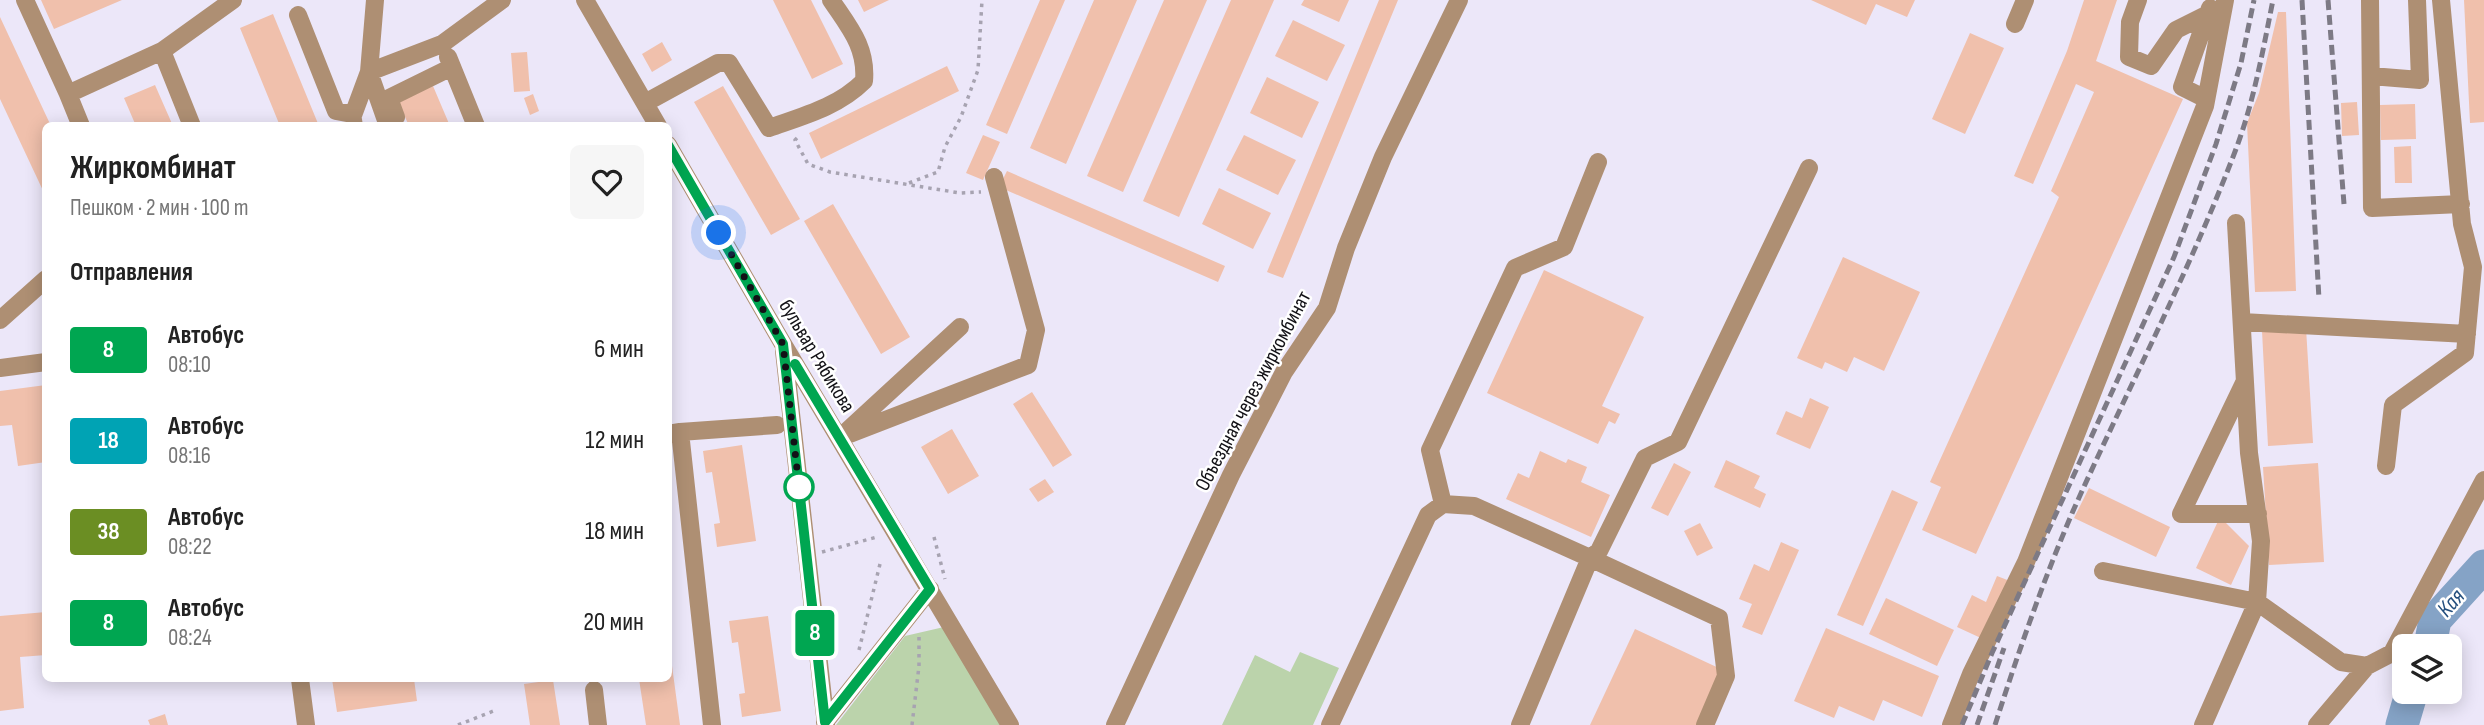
<!DOCTYPE html>
<html lang="ru">
<meta charset="utf-8">
<style>
:root{--surface:#fff;--page:#f6f6f6;--text:#222;--muted:#767676}
body{margin:0;font-family:"Sofia Sans Condensed",sans-serif;background:var(--page);color:var(--text);height:100vh;display:flex;flex-direction:column;font-size:26px;white-space:nowrap}
*{box-sizing:border-box;margin:0}
p{font-size:23px;color:var(--muted)}
.icon{flex:none;width:38px;height:38px;fill:none;stroke:currentColor;stroke-width:2;stroke-linecap:round;stroke-linejoin:round}
.map{position:relative;flex:1;overflow:hidden}
.sheet{position:absolute;left:42px;top:122px;width:630px;height:560px;display:flex;flex-direction:column;background:var(--surface);border-radius:10px;box-shadow:0 4px 18px #0003}
.sheet>*{flex:none}
.badge{padding:0 14px;border-radius:5px;font-size:24px;line-height:46px}
.buttons{position:absolute;left:2392px;top:634px;display:grid;gap:14px}
.buttons a{display:grid;place-items:center;width:70px;height:70px;border-radius:10px;background:var(--surface);box-shadow:0 4px 18px #0003;font-size:35px}
.you{position:absolute;width:35px;height:35px;margin:-18px;border:5px solid #fff;border-radius:50%;background:#1a73e8;box-shadow:0 0 0 10px #1a73e833}
.map>.badge{position:absolute;translate:-50% -50%;box-shadow:0 0 0 4px #fff}
h2{padding:0 28px;font-size:26px;line-height:63px}
.round{display:grid;place-items:center;flex:none;width:74px;height:74px;border-radius:10px;background:var(--page)}
.head{display:flex;align-items:center;justify-content:space-between;height:119px;padding:0 28px}
h1{font-size:33px;font-weight:700;line-height:52px}
ul{padding:0;list-style:none}
li{display:flex;align-items:center;gap:21px;height:91px;padding:0 28px}
li div{flex:1}
li b{display:block;font-size:26px}
li em{font-style:normal}
li .badge{min-width:77px;font-weight:700;text-align:center}
.map>svg:first-child{display:block}
</style>
<div class="map">
<svg width="2484" height="725" viewBox="0 0 2484 725">
<rect width="100%" height="100%" fill="#ece7f9"/>
<path fill="#bbd3ab" d="M944,627L1002,725H836L905,636Z
M1300,652L1339,668L1313,725H1222L1255,655L1290,672Z"/>
<g fill="none" stroke-linecap="round" stroke-linejoin="round">
<path stroke="#85a3c6" stroke-width="33" d="M2430,646L2435,620L2484,566
M2402,725L2412,691"/>
</g>
<path fill="#f0c0ac" d="M41,0H122L54,29Z
M773,0H811L843,64L812,79Z
M858,0H889L864,12Z
M1040,0H1065L1007,134L986,125Z
M1094,0H1137L1066,164L1030,148Z
M1164,0H1207L1123,192L1087,176Z
M1231,0H1274L1179,217L1143,201Z
M1304,0H1349L1339,22L1301,5Z
M1379,0H1398L1283,278L1267,272Z
M1811,0H1915L1907,17L1876,4L1866,25Z
M2084,0H2117L2096,61L2183,99L1976,554L1922,530L1941,487L1930,482L2059,197L2051,191L2094,92L2076,84L2033,184L2014,176L2067,51Z
M2464,0H2484V122L2470,123Z
M2278,12H2286L2296,291L2255,292L2247,123L2259,93Z
M273,14L319,126H280L240,28Z
M0,17L51,126H46V197L0,99Z
M1293,20L1345,45L1327,81L1275,56Z
M1970,33L2004,48L1965,134L1932,119Z
M662,42L672,60L652,72L642,54Z
M527,52L530,91L514,92L511,53Z
M947,66L959,91L821,159L809,133Z
M1267,77L1319,102L1302,138L1250,113Z
M155,85L173,126H136L124,98Z
M433,86L450,126H409L398,101Z
M723,86L800,219L771,235L694,102Z
M533,94L539,111L530,115L524,98Z
M2357,102L2359,135L2342,136L2341,103Z
M2415,104L2416,139L2381,140L2380,105Z
M983,135L1000,142L983,180L966,173Z
M1244,135L1296,160L1278,195L1226,170Z
M2411,146L2412,183H2395L2394,147Z
M1007,171L1225,266L1218,282L999,187Z
M1219,188L1271,213L1253,249L1202,224Z
M833,204L910,337L881,354L804,221Z
M1843,257L1920,292L1884,371L1854,357L1847,372L1825,362L1822,369L1797,358Z
M1544,270L1644,317L1602,406L1620,414L1615,424L1609,421L1598,444L1487,393Z
M2306,328L2313,443L2268,446L2262,331Z
M46,385V462L18,466L12,425L0,426V391Z
M1032,392L1072,455L1053,467L1013,404Z
M1810,398L1829,407L1810,449L1776,434L1786,411L1802,418Z
M952,429L979,476L948,494L921,447Z
M742,445L756,541L717,547L714,524L720,523L712,472L706,473L703,451Z
M1540,451L1566,463L1568,459L1587,467L1581,482L1610,495L1591,537L1506,499L1518,473L1529,478Z
M1726,460L1760,476L1754,488L1766,494L1760,508L1714,487Z
M1674,463L1691,472L1668,516L1651,508Z
M2318,463L2324,562L2269,565L2263,467Z
M1045,479L1054,492L1038,502L1029,489Z
M2089,488L2170,527L2156,557L2074,518Z
M1892,490L1918,502L1863,626L1837,615Z
M2220,517L2249,546L2231,585L2196,568Z
M1700,523L1713,548L1697,556L1684,531Z
M1781,542L1799,550L1762,635L1742,627L1752,604L1739,599L1754,564L1769,571Z
M1997,576L2010,581L1983,639L1957,627L1972,595L1986,602Z
M1886,598L1954,630L1937,666L1869,634Z
M46,612V655L20,657L24,708L0,711V616Z
M768,616L781,711L742,717L739,694L745,693L738,642L732,643L729,621Z
M1826,628L1939,676L1922,717L1883,700L1874,721L1839,706L1834,718L1794,701Z
M1635,629L1723,670L1698,725H1590Z
M670,651L680,725H646L639,679H668Z
M332,679H414L417,701L337,712Z
M553,680L560,725H530L524,684Z
M165,714L168,725H150L148,720Z"/>
<g fill="none" stroke-linecap="round" stroke-linejoin="round">
<path stroke="#a7a3b1" stroke-width="3.5" stroke-dasharray="3.5 5" stroke-linecap="butt" d="M797,138L795,140L808,164L830,172L960,193L981,192
M909,183L938,172L945,147L961,117L978,70L982,0
M934,537L945,579
M822,552L877,537
M859,650L880,564
M458,725L496,710
M912,725L919,666V632"/>
<path stroke="#ae8f73" stroke-width="18" d="M25,0L68,94
M375,0L369,72L388,126
M585,0L658,126
M2138,0L2130,22L2129,57L2151,66L2176,30L2208,14
M2370,0L2372,208L2461,204
M298,15L336,111L352,114L354,126
M2015,24L2025,0
M448,57L476,126
M2371,76L2420,80L2417,0
M2206,99L2182,87L2210,8
M645,103L718,63H729L769,128C803,116 838,107 864,81C867,47 849,27 831,0
M396,117L389,98L452,67
M81,126L68,94L162,51
M192,126L162,51L233,0
M349,126L369,72L442,44L502,0
M668,145L783,344L1010,725
M0,320L46,279
M2242,322L2467,334
M784,351L826,725
M0,368L46,362
M2244,383L2181,514H2258
M847,431L960,327
M680,432L777,425
M668,434L680,432L712,725
M839,438L1028,365L1036,330L994,177
M2386,466L2393,405L2465,353L2473,267L2462,224L2441,0
M1443,504L1430,450L1515,268L1564,247L1598,162
M2103,571L2257,602L2261,541L2249,453L2236,223
M300,679L306,725
M594,690L598,725
M825,722L930,589
M1115,725L1231,475L1284,372L1327,308L1346,248L1383,157L1459,0
M1330,725L1428,515L1443,504L1474,506L1590,558L1599,551L1645,458L1678,442L1809,168
M1520,725L1590,558L1719,618L1726,676L1705,725
M1951,725L1971,674L2026,562L2205,106L2225,0
M2203,725L2257,602L2341,662L2367,666L2392,653L2484,480
M2317,725L2367,666"/>
<path stroke="#7d7a85" stroke-width="5" stroke-dasharray="10 5" stroke-linecap="butt" d="M2302,0L2319,299
M2328,0L2344,204
M1962,725L1992,653L2174,257L2216,144L2241,63L2254,0
M1977,725L2004,648
M1995,725C2018,653 2043,581 2073,511C2127,390 2189,273 2236,149C2254,101 2263,50 2273,0"/>
</g>
<g fill="none" stroke-linecap="round" stroke-linejoin="round">
<defs>
<path id="line" d="M668,145L783,344L825,722L930,589L795,364"/>
</defs>
<use href="#line" stroke="#fff" stroke-width="16"/>
<use href="#line" stroke="#00a651" stroke-width="10"/>
<path stroke="#121116" stroke-width="7" stroke-dasharray="0 12.6" d="M719,233L783,344L799,487"/>
</g>
<circle fill="#fff" stroke="#00a651" stroke-width="3.5" cx="799" cy="487" r="14"/>
<g text-anchor="middle" dominant-baseline="central" stroke-width="5" stroke-linejoin="round" paint-order="stroke">
<g font-size="21" fill="#121116" stroke="#fff">
<text transform="translate(817 356) rotate(59)">бульвар Рябикова</text>
<text transform="translate(1253 391) rotate(-62)">Объездная через жиркомбинат</text>
</g>
<g font-size="23" font-style="italic" fill="#244f7e" stroke="#fff">
<text transform="translate(2451 603) rotate(-49)">Кая</text>
</g>
</g>
</svg>
<div class="buttons">
<a><svg class="icon" aria-label="layers" viewBox="0 0 24 24"><path d="M12 4l9 5-9 5-9-5zM3 14l9 5 9-5"/></svg></a>
</div>
<div class="you" style="left:719px;top:233px"></div>
<b class="badge" style="left:815px;top:633px;background:#00a651;color:#fff">8</b>
<section class="sheet">
<div class="head"><div><h1>Жиркомбинат</h1><p>Пешком · 2 мин · 100 m</p></div><a class="round"><svg class="icon" aria-label="heart" viewBox="0 0 24 24"><path d="M12 20l-8-8c-3-5 5-10 8-4 3-6 11-1 8 4z"/></svg></a></div>
<h2>Отправления</h2>
<ul>
<li><span class="badge" style="background:#00a651;color:#fff">8</span><div><b>Автобус</b><p>08:10</p></div><em>6 мин</em></li>
<li><span class="badge" style="background:#00a3b4;color:#fff">18</span><div><b>Автобус</b><p>08:16</p></div><em>12 мин</em></li>
<li><span class="badge" style="background:#6b8e23;color:#fff">38</span><div><b>Автобус</b><p>08:22</p></div><em>18 мин</em></li>
<li><span class="badge" style="background:#00a651;color:#fff">8</span><div><b>Автобус</b><p>08:24</p></div><em>20 мин</em></li>
</ul>
</section>
</div>
